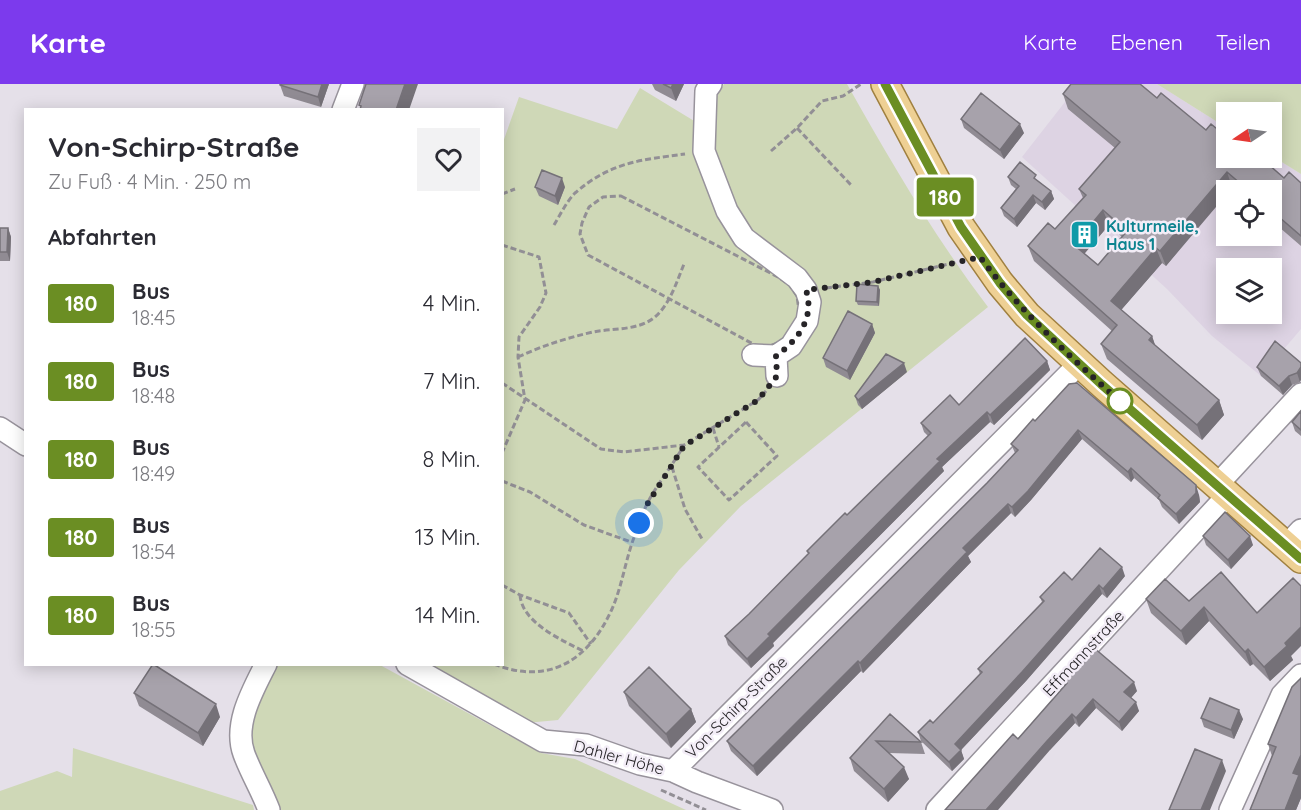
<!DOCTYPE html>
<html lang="de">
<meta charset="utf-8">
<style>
:root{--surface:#fff;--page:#f2f2f3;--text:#2b2b33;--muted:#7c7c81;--accent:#7c3aed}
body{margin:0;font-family:Quicksand,sans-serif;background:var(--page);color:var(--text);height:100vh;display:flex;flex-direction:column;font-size:22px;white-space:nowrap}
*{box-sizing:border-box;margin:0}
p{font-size:20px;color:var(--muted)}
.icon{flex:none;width:33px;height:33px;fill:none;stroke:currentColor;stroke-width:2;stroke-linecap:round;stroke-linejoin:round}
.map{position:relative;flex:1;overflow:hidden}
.sheet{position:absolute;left:24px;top:24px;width:480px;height:558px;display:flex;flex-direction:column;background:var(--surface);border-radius:0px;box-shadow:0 3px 15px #0003}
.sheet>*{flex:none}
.badge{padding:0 12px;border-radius:4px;font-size:21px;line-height:39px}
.needle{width:39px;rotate:257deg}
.fabs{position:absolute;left:1216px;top:18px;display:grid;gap:12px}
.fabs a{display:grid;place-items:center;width:66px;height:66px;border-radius:0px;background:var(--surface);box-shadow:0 3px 15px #0003;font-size:30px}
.you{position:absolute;width:30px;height:30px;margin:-15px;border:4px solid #fff;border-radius:50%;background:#1a73e8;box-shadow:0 0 0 9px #1a73e833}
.map>.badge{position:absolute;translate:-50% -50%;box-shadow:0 0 0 3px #fff}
h2{padding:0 24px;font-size:22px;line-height:54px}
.round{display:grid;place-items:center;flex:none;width:63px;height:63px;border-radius:0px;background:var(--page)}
.overview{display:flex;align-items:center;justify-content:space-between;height:102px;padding:0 24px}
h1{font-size:28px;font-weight:700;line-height:45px}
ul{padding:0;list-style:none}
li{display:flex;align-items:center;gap:18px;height:78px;padding:0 24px}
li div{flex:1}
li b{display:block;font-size:22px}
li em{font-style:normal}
li .badge{min-width:66px;font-weight:700;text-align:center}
header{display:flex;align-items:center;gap:36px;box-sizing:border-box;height:84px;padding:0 30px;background:var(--accent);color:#fff}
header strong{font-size:28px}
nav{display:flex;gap:33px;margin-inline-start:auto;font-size:21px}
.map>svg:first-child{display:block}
</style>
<header>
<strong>Karte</strong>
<nav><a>Karte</a><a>Ebenen</a><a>Teilen</a></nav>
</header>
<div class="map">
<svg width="1301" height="726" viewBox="0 0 1301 726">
<rect width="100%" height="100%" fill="#e5e0e9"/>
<path fill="#ddd3e3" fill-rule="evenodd" d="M1079,0H1157L1227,44V74H1272V72L1301,90V245L1261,292L1212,252L1167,205L1022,73ZM1227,106H1272V152H1227ZM1227,184H1272V230H1227Z"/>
<path fill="#cfd8b7" d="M724,0H847C891,78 934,152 988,223L741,422L679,486L558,636L526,639L420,581L502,580V61L519,13L617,45L640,4L709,46L715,16Z
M1157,0H1301V90L1272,72V28H1227V44Z
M278,581H380L541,669L575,675L686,726H273L249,666L251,630L261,601Z
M73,664L253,721L254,726H0V707L57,687L72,693Z"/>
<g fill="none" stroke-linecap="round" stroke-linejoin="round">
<defs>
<path id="minor" d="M711,0L706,7L704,67L727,127L744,154L797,194L806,206L810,218L807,237L791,262L776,272L777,292
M343,26L353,0
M753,271L776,272
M0,344L26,361
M1217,401L1301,310
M1286,462L1301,446
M266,580C253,606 233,640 244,670C251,689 262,707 269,726
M407,580L543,657L586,661L640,680L673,687L697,698L772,726
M673,687L1079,280
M937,726L1228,411
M1230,726L1282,611L1301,591"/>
<path id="major" d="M885,0L961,143L1000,199L1027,231L1102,300L1301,475"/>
</defs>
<use href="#minor" stroke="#98939c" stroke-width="24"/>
<use href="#major" stroke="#a08040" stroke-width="30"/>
<path stroke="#928f95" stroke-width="3" stroke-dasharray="6 3" stroke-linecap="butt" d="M797,44L852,102
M771,67L797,44L822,17L843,12L861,0
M502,110L515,105
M621,112L778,193L790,201L797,212L800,234L793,247L778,259L766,263L755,261L588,171L580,150L582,139L589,123L603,113Z
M554,141C560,131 567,117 575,109C611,78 640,76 685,70
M502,161L539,173L546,209L540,223L519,253L518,273L525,316L502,369
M826,204L873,198L957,178
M518,273C542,262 566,254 593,248C613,244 638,247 655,233C670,220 677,197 684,180
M502,299L601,365L624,368L684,361L758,316L766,307
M746,338L777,372L729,416L698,383Z
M713,344L719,363
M672,383L685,425L702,455
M502,397L530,408L584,441L631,458
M502,501L520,511L569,529L591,560
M520,511C522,539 562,556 585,568
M494,580C549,602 589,576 612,525C623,500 626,471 637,446C640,437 643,428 647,420C657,400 673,381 684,361
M661,706L706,726"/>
<use href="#minor" stroke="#fff" stroke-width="21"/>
<use href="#major" stroke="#eed094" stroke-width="27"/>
</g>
<path fill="#908b93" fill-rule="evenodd" d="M280,0H329L321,23L284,12L280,1Z
M652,0H684L676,17L655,6Z
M1063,10L1227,74L1284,94L1301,99V162L1272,137V106H1236L1232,103L1230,106H1227L1166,182L1162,179L1121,226L1152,252L1155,261L1219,316L1224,331L1202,356L1107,275L1101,260L1112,247L1034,177L1028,162L1055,145L1083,114L1079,105L1115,64L1068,25ZM1109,141L1122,153L1098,181L1084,170Z
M961,35L1024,49L1004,75L964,44Z
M1008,93L1038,97L1051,107L1054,115L1045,126L1036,119L1017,143L1004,132L1001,124L1016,105L1011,101Z
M535,103H565L558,121L539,112Z
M0,144H8L11,153L10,177H0Z
M878,202L880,206L879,222L858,221L856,217Z
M872,240L875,249L850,296L826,283L823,274Z
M1047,277L1050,286L994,341L990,338L942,383L944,387L773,559L774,562L751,584L728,561L725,552L749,530L808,470L807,467L847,431L928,352L924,348L921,339L959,321Z
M1301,279L1300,298L1292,301L1283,311L1261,292L1257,283Z
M907,288L862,325L858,321L855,312Z
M1069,300L1199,411L1200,418L1179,440L1162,423L1159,416L1134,394L1131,398L1082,355L1031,416L1015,433L1011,429L968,472L971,478L863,589L861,587L757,692L731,667L727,657L987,399L1015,369L1011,360L1035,337Z
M1301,327V352L1295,347L1292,338Z
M1203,452L1253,461L1231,485L1206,461Z
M1221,488L1291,572L1293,576L1270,597L1253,580L1250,582L1209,537L1186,561L1151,529L1146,515L1189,517Z
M1125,492L1107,514L1102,510L1026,597L961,666L964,675L952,687L921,657L918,648L933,639L980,590L978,585L1042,518L1040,513L1072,496Z
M1301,594V714L1296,726H1250L1272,672L1268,660Z
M1063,596L1137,607L1131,614L1139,627L1122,647L1096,624L1079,643L1075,639L1050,666L1018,655L1065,601Z
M624,608L691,625L696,638L671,664L629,622Z
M134,609L220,633L203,662L139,622Z
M890,630L921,658L925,670L889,669L909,695L888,718L854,687L850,674Z
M1201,634L1243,635L1234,655L1204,643Z"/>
<path fill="#757178" d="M322,0H329L321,23L318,13Z
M405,0H418L409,26H396Z
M673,0H684L676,17L671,4Z
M1020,40L1024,49L1004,75L1000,66Z
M1227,88L1232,103L1230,106H1227V110L1166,182L1160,167Z
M562,94L565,103L558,121L555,112Z
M1051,107L1054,115L1045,126L1042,118Z
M1033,111L1036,119L1017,143L1014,135Z
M1103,126L1109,141L1079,176L1074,161Z
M8,144L11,153L10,177L7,168Z
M1156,164L1162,179L1116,232L1111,217Z
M878,202L880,206L879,222L877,218Z
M872,240L875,249L850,296L847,287Z
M1152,252L1157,267L1149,256Z
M1047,277L1050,286L994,341L990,331Z
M904,279L907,288L862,325L858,316Z
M1301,283V296L1300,298L1297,289Z
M1289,292L1292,301L1283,311L1279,302Z
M1219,316L1224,331L1202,356L1197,341Z
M987,328L990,338L942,383L944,387L773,559L774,562L751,584L747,575L768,550L937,375Z
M1078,346L1082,355L1031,416L1015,433L1012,423Z
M1131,384L1134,394L1131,398L1128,388Z
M1196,401L1199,411L1200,418L1179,440L1176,430Z
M1008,420L1011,429L968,472L971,478L863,589L860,579L963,464Z
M1250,452L1253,461L1231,485L1228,476Z
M1122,483L1125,492L1107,514L1103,505Z
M1099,501L1102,510L1026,597L961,666L964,675L952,687L949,678L955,660Z
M1204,523L1209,537L1186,561L1181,547Z
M1301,543V562L1291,572L1293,576L1270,597L1264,583L1285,559Z
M1248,565L1253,580L1250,582L1245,568Z
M858,577L861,587L757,692L753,682Z
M1134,598L1137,607L1128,617L1124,608Z
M1093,615L1096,624L1079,643L1076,634Z
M1136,618L1139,627L1122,647L1119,638Z
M216,620L220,633L203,662L198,649Z
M691,625L696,638L671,664L666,650Z
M1239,626L1243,635L1234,655L1231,646Z
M1072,630L1075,639L1050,666L998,726H986L1047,657Z
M1301,671V714L1296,726H1285L1293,689Z
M1222,676L1226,687L1210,726H1201Z
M904,683L909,695L888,718L884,705Z"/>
<path fill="#a7a2ab" stroke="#757178" stroke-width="1.5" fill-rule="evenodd" d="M280,0H322L318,13L280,1Z
M366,0H405L396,26H360L361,22L359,21Z
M663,0H673L671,4Z
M1071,0H1140L1157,14L1161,9L1206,46L1211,40L1227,53V74H1261L1284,94L1289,88L1301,99V152L1272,127V106H1248L1227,88L1160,167L1156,164L1111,217L1152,252L1149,256L1219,316L1197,341L1101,260L1117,241L1028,162L1048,139L1055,145L1086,111L1079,105L1120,58L1063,10ZM1103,126L1127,147L1098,181L1074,161Z
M981,9L1020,40L1000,66L961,35Z
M1020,78L1036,91L1034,94L1051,107L1042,118L1033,111L1014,135L1001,124L1019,102L1008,93Z
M542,86L562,94L555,112L535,103Z
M0,144H8L7,168H0Z
M857,200L878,202L877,218L856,217Z
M848,227L872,240L847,287L823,274Z
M1025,254L1047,277L990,331L987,328L937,375L940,377L768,550L770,552L747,575L725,552L749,530L809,469L807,467L845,429L847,431L931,349L921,339L950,311L959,321Z
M1275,257L1301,279V283L1297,289L1289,292L1279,302L1257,283Z
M886,270L904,279L858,316L855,312Z
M1077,299L1196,401V409L1176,430L1158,414L1160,411L1131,384L1128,388L1078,346L1028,407L1012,423L1008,420L963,464L967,468L860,579L858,577L753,682L727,657L987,399L1018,366L1011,360L1033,335L1035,337L1069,300Z
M1301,327V346L1292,338Z
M1225,428L1250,452L1228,476L1203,452Z
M1100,464L1122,483L1103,505L1099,501L1022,588L955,660L961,666L949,678L918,648L930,636L933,639L982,588L978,585L1044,517L1040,513L1064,488L1072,496Z
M1221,488L1257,529L1293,494L1301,502V543L1285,559L1287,562L1264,583L1248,565L1245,568L1204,523L1181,547L1146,515L1165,495L1189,517Z
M1093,563L1134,598L1124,608L1136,618L1119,638L1093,615L1076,634L1072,630L1047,657L986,726H945L1013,650L1018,655L1067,599L1063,596Z
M153,580L216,620L198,649L134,609Z
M649,583L691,625L666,650L624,608Z
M1301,594V671L1293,689L1299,691L1285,726H1250L1276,663L1268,660L1292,603Z
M1210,614L1239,626L1231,646L1201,634Z
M890,630L921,658L876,657L904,683L884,705L850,674Z
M1195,665L1222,676L1201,726H1169Z"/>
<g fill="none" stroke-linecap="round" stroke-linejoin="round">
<defs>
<path id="line" d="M885,0L961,143L1000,199L1027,231L1101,300L1301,475"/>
</defs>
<use href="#line" stroke="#fff" stroke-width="14"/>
<use href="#line" stroke="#6b8e23" stroke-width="9"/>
<path stroke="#262427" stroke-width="6" stroke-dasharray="0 10.8" d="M639,439L648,419L684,362L758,316L777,292L776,272C798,256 815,234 806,206L873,198L980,173C1022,229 1070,273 1122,319L1120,317"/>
</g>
<defs>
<symbol id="building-square" viewBox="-11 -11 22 22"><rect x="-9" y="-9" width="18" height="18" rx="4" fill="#0f9aa8" stroke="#f3edf7"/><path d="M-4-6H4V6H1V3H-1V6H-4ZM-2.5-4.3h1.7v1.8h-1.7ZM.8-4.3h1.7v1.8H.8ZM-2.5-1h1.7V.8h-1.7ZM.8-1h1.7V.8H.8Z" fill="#fff"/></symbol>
</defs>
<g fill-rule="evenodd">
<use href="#building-square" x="1068" y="134" width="33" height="33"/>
</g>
<circle fill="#fff" stroke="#6b8e23" stroke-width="3" cx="1120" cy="317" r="12"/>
<g text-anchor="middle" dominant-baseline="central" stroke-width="5" stroke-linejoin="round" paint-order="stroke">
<g font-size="16" font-weight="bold" fill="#0d838f" stroke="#f3edf7" text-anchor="start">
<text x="1106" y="142">Kulturmeile,<tspan x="1106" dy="18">Haus 1</tspan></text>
</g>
<g font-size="16" fill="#262427" stroke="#f3edf7">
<text transform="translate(1083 569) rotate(-47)">Effmannstraße</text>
<text transform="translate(736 623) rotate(-45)">Von-Schirp-Straße</text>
<text transform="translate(619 673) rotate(15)">Dahler Höhe</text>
</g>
</g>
</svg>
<div class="fabs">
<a><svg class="needle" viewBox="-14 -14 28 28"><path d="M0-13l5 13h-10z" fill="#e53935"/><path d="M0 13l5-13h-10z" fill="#7c7c81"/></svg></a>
<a><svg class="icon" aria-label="locate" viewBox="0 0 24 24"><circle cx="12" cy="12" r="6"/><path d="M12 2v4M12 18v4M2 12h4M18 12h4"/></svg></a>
<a><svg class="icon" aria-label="layers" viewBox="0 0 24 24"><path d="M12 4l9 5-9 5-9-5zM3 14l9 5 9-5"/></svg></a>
</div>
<div class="you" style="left:639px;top:439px"></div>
<b class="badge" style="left:945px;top:113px;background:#6b8e23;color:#fff">180</b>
<section class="sheet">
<div class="overview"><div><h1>Von-Schirp-Straße</h1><p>Zu Fuß · 4 Min. · 250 m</p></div><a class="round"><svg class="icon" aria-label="heart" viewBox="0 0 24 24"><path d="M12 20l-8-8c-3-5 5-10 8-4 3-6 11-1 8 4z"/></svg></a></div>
<h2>Abfahrten</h2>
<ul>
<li><span class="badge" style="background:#6b8e23;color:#fff">180</span><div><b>Bus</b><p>18:45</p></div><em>4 Min.</em></li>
<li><span class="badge" style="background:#6b8e23;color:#fff">180</span><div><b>Bus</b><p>18:48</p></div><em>7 Min.</em></li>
<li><span class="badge" style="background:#6b8e23;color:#fff">180</span><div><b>Bus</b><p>18:49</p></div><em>8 Min.</em></li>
<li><span class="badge" style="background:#6b8e23;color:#fff">180</span><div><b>Bus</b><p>18:54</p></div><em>13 Min.</em></li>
<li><span class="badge" style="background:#6b8e23;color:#fff">180</span><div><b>Bus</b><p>18:55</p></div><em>14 Min.</em></li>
</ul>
</section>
</div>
